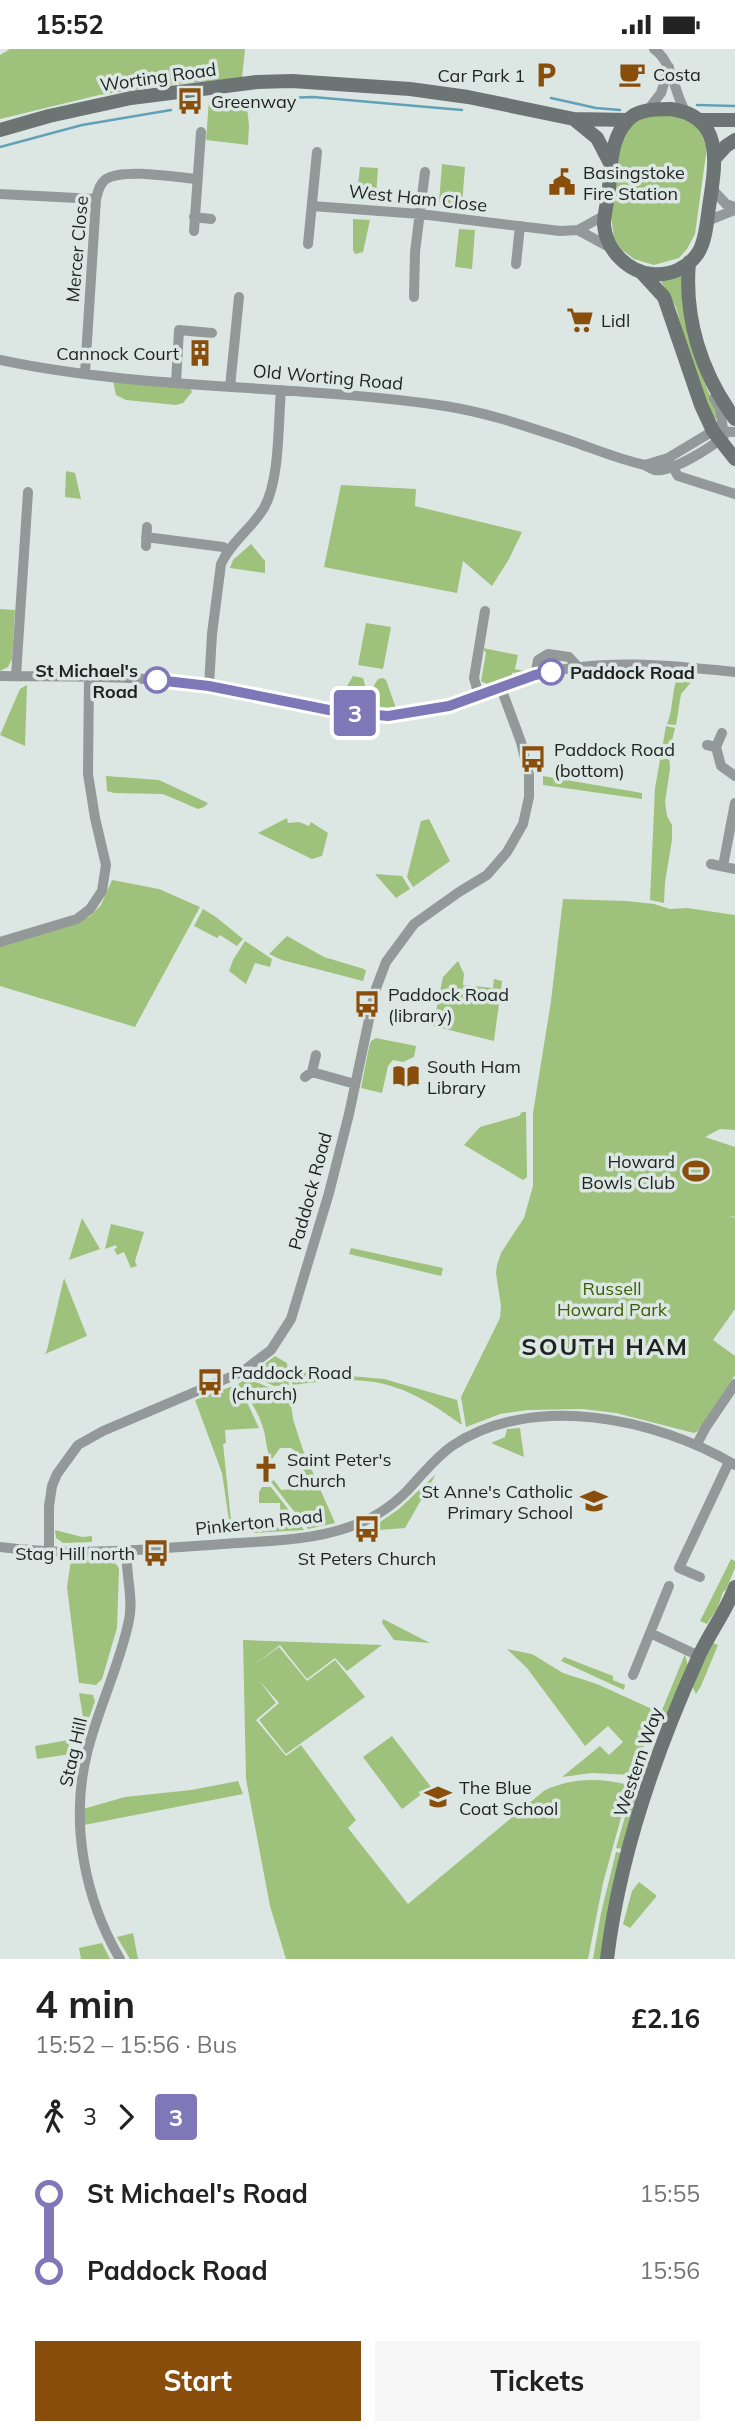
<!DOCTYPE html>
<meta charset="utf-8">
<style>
:root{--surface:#fff;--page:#f6f6f6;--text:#222;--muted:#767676;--accent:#894d0c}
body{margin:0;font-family:Mulish,sans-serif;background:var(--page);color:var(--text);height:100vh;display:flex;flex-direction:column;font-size:26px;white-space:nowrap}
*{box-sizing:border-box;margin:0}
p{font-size:23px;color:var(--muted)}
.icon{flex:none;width:38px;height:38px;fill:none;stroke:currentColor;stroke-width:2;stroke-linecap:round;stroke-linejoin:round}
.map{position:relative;height:1910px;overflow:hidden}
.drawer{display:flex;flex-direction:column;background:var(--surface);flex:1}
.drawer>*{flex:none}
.badge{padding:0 14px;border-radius:5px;font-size:24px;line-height:46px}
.map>.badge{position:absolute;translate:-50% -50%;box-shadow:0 0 0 4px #fff}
.legs{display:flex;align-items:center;gap:10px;height:77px;padding:0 35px;font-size:23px}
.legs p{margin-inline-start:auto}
.headline{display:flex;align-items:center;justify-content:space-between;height:119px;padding:0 35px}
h1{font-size:38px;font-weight:700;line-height:52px}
.action{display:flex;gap:14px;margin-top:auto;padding:14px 35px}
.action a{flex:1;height:80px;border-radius:0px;background:var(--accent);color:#fff;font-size:28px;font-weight:700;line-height:80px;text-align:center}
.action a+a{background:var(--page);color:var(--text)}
ul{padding:0 35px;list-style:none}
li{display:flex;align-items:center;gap:24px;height:77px;font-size:26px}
li i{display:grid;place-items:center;width:10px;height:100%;margin:0 9px;background:currentColor}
li i::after{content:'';width:18px;height:18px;margin:-9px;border:5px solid;border-radius:50%;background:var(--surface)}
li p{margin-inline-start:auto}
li:first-child i{background:linear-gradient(#0000 50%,currentColor 0)}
li:last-child i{background:linear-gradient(currentColor 50%,#0000 0)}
.status{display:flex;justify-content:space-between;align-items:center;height:49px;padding:0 35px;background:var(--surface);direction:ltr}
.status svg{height:19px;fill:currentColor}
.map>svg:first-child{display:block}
</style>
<div class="status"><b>15:52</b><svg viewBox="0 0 49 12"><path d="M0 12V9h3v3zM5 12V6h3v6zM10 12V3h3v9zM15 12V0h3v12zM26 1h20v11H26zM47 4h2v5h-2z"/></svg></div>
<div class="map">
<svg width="735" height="1910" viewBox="0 0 735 1910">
<rect width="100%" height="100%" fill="#dce7e4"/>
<path fill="#9ec17c" d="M10,0H245L242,29L176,35L99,46L0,70V6Z
M246,50L249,76L248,96L206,91L209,51Z
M668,63L691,72L700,82L707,98L695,185L687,200L679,209L654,216L634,210L621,200L614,189L611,166L621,90L629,78L646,66Z
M442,115L465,118L462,156L439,154Z
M360,118L378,119L376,148L358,146L361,140L357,145Z
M353,170L370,171L363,203L355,205L353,201Z
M459,180L475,181L472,220L455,218Z
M683,221L706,337L718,367L713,372L686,296L676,258L659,229Z
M113,332L190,339L192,343L183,354L176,356L126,351L116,346Z
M66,422L75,424L81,450L65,448Z
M341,436L416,440L415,457L522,483L509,510L492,537L463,512L457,544L324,518Z
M251,495L265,512V524L230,519L233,511Z
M0,560L15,561L12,610L8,618L0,622Z
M366,574L391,578L383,620L358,616Z
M483,599L518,606L515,620L524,622L512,624V626L487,635L481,632L486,604Z
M679,625H692V632L681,645L676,676L667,675C674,659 671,640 679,625Z
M353,627L363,629C366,638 368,650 361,657L337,654Z
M383,629L386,631L396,659L378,658L373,655V638L378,630Z
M27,636L25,697L0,686L20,640Z
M666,677L675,679L669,704L670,720L665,753L667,767L672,776V791L665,833L664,854L650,851L655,739Z
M106,727L159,731L208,754L204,758L198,760L163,745L114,744L107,742Z
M543,727L642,744V750L543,736Z
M287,769L288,774L299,773L309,777L311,773L328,784L322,807L312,810L258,784Z
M429,770L450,812L413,838L407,828L421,772Z
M375,825L402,827L410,840L396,849Z
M112,831L159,840L200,858L135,978L0,937V897L89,868L101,856Z
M563,850L627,852L654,855L670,860L687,859L735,866V1081L720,1080L705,1088L735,1098V1168L729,1167L735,1169V1260L713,1291L735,1307V1326L698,1382L694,1384L616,1364L583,1360L528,1361L500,1365L466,1378L461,1348L500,1269L501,1257L496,1224L497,1216L501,1204L524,1169L533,1137V1064L551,952Z
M203,860L216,868L243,890L237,897L220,886L217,889L194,877Z
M287,887L324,908L364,920L366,922L363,932L282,911L269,905Z
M245,892L272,910L270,918L255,914L246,935L229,922L233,911Z
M458,912L464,925L463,936L493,939L494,930L502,932L494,992L433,977L443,928Z
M376,989L416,997L414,1008L403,1013L393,1011L388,1017L382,1044L361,1039L369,998L371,992Z
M522,1063H526L527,1128L523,1131L464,1096L480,1078L519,1067Z
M82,1169L100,1200L69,1211Z
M111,1175L144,1183L135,1212L137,1217L131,1219L124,1203L117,1206L114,1200L117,1199L116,1196L105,1200Z
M351,1199L443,1219L441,1227L349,1205Z
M64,1229L87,1287L45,1305L47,1301Z
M275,1307L287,1314L289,1336L274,1337L250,1326Z
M292,1316L327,1325L384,1330L457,1351L462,1376C436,1357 406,1338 374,1333C348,1329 318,1333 292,1336Z
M247,1329L275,1341L289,1340L293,1370L303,1401L335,1474L308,1480L271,1433L274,1431L281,1441L294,1440L304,1429L303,1408L291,1399H280L272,1410C265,1401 267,1390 263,1379C258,1361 248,1349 238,1335Z
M233,1337L246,1351L259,1379L225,1381L226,1394L223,1395L224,1404L232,1481H243V1484L231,1485L222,1424L195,1351Z
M520,1379L524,1408L491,1394L505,1388L507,1380Z
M436,1425L405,1479L367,1482L399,1460Z
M262,1438H271L304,1481L253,1484L252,1480L281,1478L280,1454H259V1443Z
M55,1481L82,1488L92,1487V1493L63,1494L56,1489Z
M731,1510L735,1512V1519L726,1541L723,1543L718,1558L707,1575L700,1572Z
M71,1511C85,1511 114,1505 119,1520L117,1579L102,1630L96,1636L79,1634L67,1538Z
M383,1570L430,1594L394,1591L382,1574Z
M243,1591L382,1596L347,1622L335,1609L307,1630L280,1596L250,1619L279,1598L307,1632L335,1611L365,1648L286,1705L259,1671L279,1654L259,1631L276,1654L256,1671L286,1707L301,1696L356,1771L348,1779L408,1855L545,1741C575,1728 599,1729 630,1736L603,1834L588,1910H286L270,1857L246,1730Z
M713,1594L718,1596L701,1637L696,1645L692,1637Z
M507,1600L532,1605L563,1624L597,1635L652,1660L655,1666L633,1726L592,1724L562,1728L600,1697L609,1706L623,1693L608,1677L585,1697L527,1619Z
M685,1605L688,1617L665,1673L658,1671Z
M564,1608L613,1627V1631L625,1636L624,1641L561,1612Z
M79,1644L93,1646L95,1652L85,1680Z
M392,1687L431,1738L402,1760L363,1708Z
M68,1691L71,1705L37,1710L35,1697Z
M238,1732L243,1745L84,1776L83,1760L125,1748L191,1741Z
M633,1740L639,1748L623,1800L616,1799Z
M616,1803L622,1804L601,1910H593L601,1864Z
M639,1833L656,1846V1848L630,1879L623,1875L632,1842Z
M133,1884L138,1910H130L117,1888Z
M102,1894L110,1910H81L79,1899Z"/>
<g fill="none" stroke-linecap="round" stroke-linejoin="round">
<path stroke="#62a0b5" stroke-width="2.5" d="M551,49L596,59L620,61
M260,50L313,48L462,61
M697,56L735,57
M0,98L82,76L171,61"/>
<path stroke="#939898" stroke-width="10" d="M654,0C673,13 673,41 685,62
M647,62L661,44L669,18
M712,140L726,155L735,158
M0,145L96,150
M312,157L420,165L560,182L578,181L605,166
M194,168L211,170
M707,172L735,161
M578,181L611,199
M194,182L201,83
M308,195L317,103
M516,215L520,177
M414,248L415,203L425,123
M0,311C146,342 298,335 445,357C490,364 531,379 574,393C597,401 621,411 645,416C647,417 653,421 655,421C671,424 712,398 724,387L720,359L714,349
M85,324L96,150C98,143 99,135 106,130C123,119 175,128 196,130
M176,334L179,281L212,284
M230,338L239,248
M669,412L678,427L735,445
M645,416L668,409L713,382L735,383
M146,488L223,498L229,502
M146,497L147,478
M0,627C69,628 137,626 206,636C266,645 327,669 388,667C444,665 483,640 535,626C601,609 669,616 735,623
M16,627L28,443
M535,627L538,611L548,605L569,608L578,618
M209,637L212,585L221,515C231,493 252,479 264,459C280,431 278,374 281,341
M479,647L474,629L485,562
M707,696L716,698L722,684
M716,698L721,717L735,727
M711,815L735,820
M723,817L735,754
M0,893L77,870L90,860L102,842L106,816L95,769L88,725L89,627
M312,1023L355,1035
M305,1028L312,1023L316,1006
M697,1395L706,1378L735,1335
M0,1498C74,1508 149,1500 223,1495C264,1492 310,1492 349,1478C371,1471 390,1459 407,1442C421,1427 435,1409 452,1397C532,1343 657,1369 735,1416
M49,1502V1457L52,1437L57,1425L78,1396L103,1382L242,1323L271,1301L291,1270L329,1144L349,1065L375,942L386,913L414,875L459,843L487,826L507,803L523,775L529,748V726L521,693L501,639
M700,1528L679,1519L729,1413
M650,1584L699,1607
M633,1626L669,1537
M120,1910C84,1849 70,1773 87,1704C98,1659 120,1616 129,1571C134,1549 125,1524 127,1502"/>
<path stroke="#6d7474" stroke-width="14" d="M671,60C726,68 715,117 709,158C707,171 706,192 698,204C688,219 670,227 652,225C628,223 606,201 604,176C604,164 608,151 609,139C611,114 611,82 634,66C645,60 659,60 671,60Z
M575,71L597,89L610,114
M699,71H735
M0,81L49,67L131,49L257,33L292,32L410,40L468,48L574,70L628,71
M715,109L726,97L735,91
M689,213C684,269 701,324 735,370
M642,224L664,248L701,356L713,382L735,410
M607,1910C619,1809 656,1702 698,1609C709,1584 726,1563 735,1538"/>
</g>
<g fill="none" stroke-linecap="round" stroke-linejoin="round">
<defs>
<path id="line-1" d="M157,631L209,637L334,662L388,667L449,657L535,626L551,623"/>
</defs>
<use href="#line-1" stroke="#fff" stroke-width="16"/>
<use href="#line-1" stroke="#7e78b8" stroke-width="10"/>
</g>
<defs>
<symbol id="cafe-bare" viewBox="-9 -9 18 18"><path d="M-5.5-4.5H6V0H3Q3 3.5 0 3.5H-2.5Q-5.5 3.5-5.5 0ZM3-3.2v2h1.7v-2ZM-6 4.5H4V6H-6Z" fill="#894d0c" stroke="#dce7e4" stroke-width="2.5" paint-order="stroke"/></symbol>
<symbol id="parking-bare" viewBox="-9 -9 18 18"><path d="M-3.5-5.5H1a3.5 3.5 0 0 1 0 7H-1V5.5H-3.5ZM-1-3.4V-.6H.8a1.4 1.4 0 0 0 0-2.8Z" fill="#894d0c" stroke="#dce7e4" stroke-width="2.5" paint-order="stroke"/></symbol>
<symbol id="bus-bare" viewBox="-9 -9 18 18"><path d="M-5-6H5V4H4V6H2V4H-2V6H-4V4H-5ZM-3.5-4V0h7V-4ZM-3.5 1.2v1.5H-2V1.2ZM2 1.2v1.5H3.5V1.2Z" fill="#894d0c" stroke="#dce7e4" stroke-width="2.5" paint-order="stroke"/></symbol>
<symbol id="civic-bare" viewBox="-9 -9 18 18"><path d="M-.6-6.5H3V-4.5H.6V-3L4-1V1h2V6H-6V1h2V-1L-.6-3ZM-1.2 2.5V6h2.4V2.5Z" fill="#894d0c" stroke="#dce7e4" stroke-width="2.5" paint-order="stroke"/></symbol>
<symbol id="supermarket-bare" viewBox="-9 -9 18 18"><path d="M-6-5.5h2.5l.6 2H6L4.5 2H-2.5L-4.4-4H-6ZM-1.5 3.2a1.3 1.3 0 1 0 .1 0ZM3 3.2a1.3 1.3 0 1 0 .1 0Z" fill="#894d0c" stroke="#dce7e4" stroke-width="2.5" paint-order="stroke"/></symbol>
<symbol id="building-bare" viewBox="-9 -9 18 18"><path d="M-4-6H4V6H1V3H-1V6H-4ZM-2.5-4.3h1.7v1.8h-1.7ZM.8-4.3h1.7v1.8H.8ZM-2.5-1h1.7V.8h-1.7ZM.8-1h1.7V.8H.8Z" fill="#894d0c" stroke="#dce7e4" stroke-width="2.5" paint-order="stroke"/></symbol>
<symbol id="library-bare" viewBox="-9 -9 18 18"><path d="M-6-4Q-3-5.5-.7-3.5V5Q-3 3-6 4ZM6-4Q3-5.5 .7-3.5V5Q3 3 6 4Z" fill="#894d0c" stroke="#dce7e4" stroke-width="2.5" paint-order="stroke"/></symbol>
<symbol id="stadium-bare" viewBox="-9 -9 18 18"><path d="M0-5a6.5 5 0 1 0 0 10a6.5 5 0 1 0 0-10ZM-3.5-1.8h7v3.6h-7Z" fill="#894d0c" stroke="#dce7e4" stroke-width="2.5" paint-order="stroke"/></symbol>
<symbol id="church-bare" viewBox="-9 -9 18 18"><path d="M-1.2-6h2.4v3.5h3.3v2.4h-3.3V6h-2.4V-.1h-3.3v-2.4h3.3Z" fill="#894d0c" stroke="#dce7e4" stroke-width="2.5" paint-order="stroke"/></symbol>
<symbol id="school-bare" viewBox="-9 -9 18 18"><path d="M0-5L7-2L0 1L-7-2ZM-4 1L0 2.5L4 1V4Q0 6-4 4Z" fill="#894d0c" stroke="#dce7e4" stroke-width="2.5" paint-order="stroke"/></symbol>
</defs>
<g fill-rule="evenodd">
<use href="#cafe-bare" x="613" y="6" width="38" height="38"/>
<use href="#parking-bare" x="527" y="7" width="38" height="38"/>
<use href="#bus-bare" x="171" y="33" width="38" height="38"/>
<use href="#civic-bare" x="543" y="114" width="38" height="38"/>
<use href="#supermarket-bare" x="561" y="252" width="38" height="38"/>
<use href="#building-bare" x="181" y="285" width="38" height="38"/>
<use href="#bus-bare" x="514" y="691" width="38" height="38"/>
<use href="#bus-bare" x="348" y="936" width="38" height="38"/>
<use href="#library-bare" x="387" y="1008" width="38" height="38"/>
<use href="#stadium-bare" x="677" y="1103" width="38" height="38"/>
<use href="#bus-bare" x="191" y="1314" width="38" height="38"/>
<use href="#church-bare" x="247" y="1401" width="38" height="38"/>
<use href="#school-bare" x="575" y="1433" width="38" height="38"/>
<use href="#bus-bare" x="348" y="1461" width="38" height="38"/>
<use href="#bus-bare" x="137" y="1485" width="38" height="38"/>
<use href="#school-bare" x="419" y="1729" width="38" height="38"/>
</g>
<g fill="#fff" stroke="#7e78b8" stroke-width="3.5">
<circle cx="551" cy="623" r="12"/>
<circle cx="157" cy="631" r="12"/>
</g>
<g text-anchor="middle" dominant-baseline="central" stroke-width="7" stroke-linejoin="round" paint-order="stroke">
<g font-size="18" fill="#1e2321" stroke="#dce7e4" text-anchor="start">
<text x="653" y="25">Costa</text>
<text x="525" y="26" text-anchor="end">Car Park 1</text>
<text x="211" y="52">Greenway</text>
<text x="583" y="123">Basingstoke<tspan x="583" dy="21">Fire Station</tspan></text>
<text x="601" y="271">Lidl</text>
<text x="179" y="304" text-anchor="end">Cannock Court</text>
<text x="554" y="700">Paddock Road<tspan x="554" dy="21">(bottom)</tspan></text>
<text x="388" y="945">Paddock Road<tspan x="388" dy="21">(library)</tspan></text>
<text x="427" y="1017">South Ham<tspan x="427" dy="21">Library</tspan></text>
<text x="675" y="1112" text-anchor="end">Howard<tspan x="675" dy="21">Bowls Club</tspan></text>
<text x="231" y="1323">Paddock Road<tspan x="231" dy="21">(church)</tspan></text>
<text x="287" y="1410">Saint Peter's<tspan x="287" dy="21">Church</tspan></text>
<text x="573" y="1442" text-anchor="end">St Anne's Catholic<tspan x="573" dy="21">Primary School</tspan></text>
<text x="135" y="1504" text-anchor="end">Stag Hill north</text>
<text x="367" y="1509" text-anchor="middle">St Peters Church</text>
<text x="459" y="1738">The Blue<tspan x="459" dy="21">Coat School</tspan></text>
</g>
<g font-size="18" fill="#1e2321" stroke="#dce7e4">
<text transform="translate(158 28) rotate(-8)">Worting Road</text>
<text transform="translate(418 149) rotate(6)">West Ham Close</text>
<text transform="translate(77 200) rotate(-85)">Mercer Close</text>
<text transform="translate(328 328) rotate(5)">Old Worting Road</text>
<text transform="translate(310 1142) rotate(-75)">Paddock Road</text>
<text transform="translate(259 1473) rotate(-6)">Pinkerton Road</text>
<text transform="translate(73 1703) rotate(-77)">Stag Hill</text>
<text transform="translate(638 1713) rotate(-71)">Western Way</text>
</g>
<g font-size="18" font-weight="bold" fill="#1e2321" stroke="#dce7e4" text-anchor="end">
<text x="138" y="621">St Michael's<tspan x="138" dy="21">Road</tspan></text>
<text x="570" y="623" text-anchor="start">Paddock Road</text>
</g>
<g font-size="18" fill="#3c5f02" stroke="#dce7e4">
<text x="612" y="1239">Russell<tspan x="612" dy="21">Howard Park</tspan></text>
</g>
<g font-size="24" font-weight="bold" letter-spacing="2" fill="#1e2321" stroke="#dce7e4">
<text x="605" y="1297">SOUTH HAM</text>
</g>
</g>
</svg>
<b class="badge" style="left:355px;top:664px;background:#7e78b8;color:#fff">3</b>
</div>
<section class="drawer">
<div class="headline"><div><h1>4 min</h1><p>15:52 – 15:56 · Bus</p></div><b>£2.16</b></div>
<div class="legs"><svg class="icon" aria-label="walk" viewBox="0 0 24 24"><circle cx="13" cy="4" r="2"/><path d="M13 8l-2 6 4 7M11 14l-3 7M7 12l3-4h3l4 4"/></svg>3<svg class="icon" aria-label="forward" viewBox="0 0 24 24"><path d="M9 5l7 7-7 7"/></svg><b class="badge" style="background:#7e78b8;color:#fff">3</b></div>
<ul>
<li><i style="color:#7e78b8"></i><b>St Michael's Road</b><p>15:55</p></li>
<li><i style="color:#7e78b8"></i><b>Paddock Road</b><p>15:56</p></li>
</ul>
<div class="action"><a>Start</a><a>Tickets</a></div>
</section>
